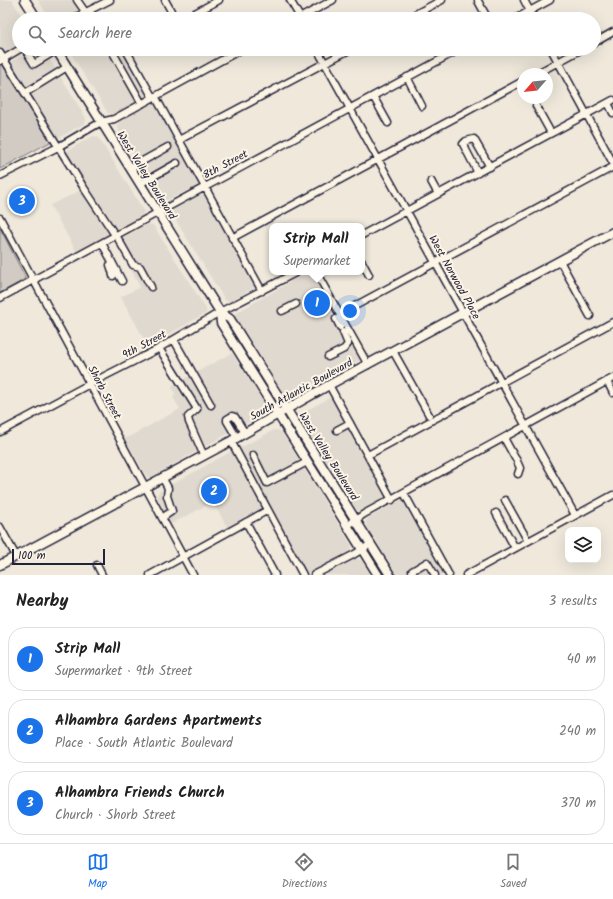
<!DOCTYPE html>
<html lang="en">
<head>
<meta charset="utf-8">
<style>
	body { margin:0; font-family:Kalam,sans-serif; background:#f6f6f6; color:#222 }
	.controls { position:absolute; right:12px; bottom:12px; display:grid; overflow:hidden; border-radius:8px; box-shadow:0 4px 16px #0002 }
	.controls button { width:36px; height:36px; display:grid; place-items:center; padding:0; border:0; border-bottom:1px solid #e0e0e0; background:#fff; color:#222; font:20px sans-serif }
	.compass { position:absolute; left:517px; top:68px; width:36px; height:36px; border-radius:50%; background:#fff; box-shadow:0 4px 16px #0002; rotate:242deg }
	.scale { position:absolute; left:12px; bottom:10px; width:93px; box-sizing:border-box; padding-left:4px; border:2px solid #22223b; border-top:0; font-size:11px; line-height:14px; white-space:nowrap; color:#22223b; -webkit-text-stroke:3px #fcf5e5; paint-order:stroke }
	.you { position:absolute; left:350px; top:311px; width:14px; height:14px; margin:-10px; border:3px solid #fff; border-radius:50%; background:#1a73e8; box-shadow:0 0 0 6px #1a73e833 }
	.badge { display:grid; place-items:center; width:26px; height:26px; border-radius:50%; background:#1a73e8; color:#fff; font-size:13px; font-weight:700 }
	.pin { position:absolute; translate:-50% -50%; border:2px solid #fff; box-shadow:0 1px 4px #0006 }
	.popup { position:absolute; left:269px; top:223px; width:96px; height:52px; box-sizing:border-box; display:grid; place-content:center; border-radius:8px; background:#fff; filter:drop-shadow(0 1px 3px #0005); font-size:13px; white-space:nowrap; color:#767676 }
	.popup b { font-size:15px; color:#222 }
	.popup::after { content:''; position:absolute; left:50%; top:100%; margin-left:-8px; border:8px solid transparent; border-top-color:#fff }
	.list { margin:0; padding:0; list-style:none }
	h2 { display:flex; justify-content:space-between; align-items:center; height:52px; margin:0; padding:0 16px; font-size:17px }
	h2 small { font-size:13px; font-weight:400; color:#767676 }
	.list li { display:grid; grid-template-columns:26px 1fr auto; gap:12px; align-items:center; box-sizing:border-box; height:64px; margin:0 8px 8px; padding:0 8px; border:1px solid #e0e0e0; border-radius:16px }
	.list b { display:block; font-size:15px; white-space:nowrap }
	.list p { margin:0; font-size:13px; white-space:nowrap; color:#767676 }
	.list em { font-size:13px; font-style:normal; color:#767676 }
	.icon { flex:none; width:22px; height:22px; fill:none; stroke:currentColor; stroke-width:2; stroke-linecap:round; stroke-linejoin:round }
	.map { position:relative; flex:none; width:613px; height:575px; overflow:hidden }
	.search { position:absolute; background:#fff; box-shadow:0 4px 16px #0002; left:12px; right:12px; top:12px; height:44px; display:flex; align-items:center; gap:10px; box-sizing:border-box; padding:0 14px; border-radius:22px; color:#767676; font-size:15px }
	.sheet { height:268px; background:#fff }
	nav { display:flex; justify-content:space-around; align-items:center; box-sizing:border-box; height:56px; border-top:1px solid #e0e0e0; background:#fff; font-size:11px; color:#767676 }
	nav a { display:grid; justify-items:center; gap:2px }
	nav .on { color:#1a73e8 }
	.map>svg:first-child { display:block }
	.built { fill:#e0d9cf }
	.green { fill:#d1cbc3; stroke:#7a767f }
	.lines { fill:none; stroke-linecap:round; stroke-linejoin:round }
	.minor-casing { stroke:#22223b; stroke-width:9 }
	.major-casing { stroke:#22223b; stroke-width:11 }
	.minor { stroke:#fcf5e5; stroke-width:6 }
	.major { stroke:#fcf5e5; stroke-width:8 }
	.labels { text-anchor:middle; stroke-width:4; stroke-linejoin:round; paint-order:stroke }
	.street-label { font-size:11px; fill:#22223b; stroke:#fcf5e5 }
</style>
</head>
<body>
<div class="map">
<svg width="613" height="575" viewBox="0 0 613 575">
	<rect width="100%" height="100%" fill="#efe8db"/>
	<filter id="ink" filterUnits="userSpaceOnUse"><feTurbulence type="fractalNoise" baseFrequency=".025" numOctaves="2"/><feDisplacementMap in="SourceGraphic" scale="8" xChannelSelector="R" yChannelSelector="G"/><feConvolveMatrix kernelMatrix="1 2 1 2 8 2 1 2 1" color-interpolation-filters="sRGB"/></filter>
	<g filter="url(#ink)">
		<!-- built -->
		<path class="built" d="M0,0h12l12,19h-5v25l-16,10 -3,-5z
			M38,0h38l6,11 -16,8h-16z
			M34,49h9l43,69 -1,5 -28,16 -49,-76z
			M68,49h40l31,52 -25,13 -6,-1z
			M130,50l25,42 -12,6 -24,-43z
			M156,101l45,83 -34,16 -5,-1 -45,-72 2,-5z
			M93,136l5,1 46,74 -1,4 -28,16 -50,-79z
			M82,190l27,44 -33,17 -26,-46z
			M206,191l51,95 -27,15 -5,-1 -53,-86 1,-5z
			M148,224l5,1 53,84v4l-58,33 -27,-49 19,-10 -24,-46z
			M308,272h3l49,88 -70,36 -6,-2 -49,-78 1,-3z
			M232,353l33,52 1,5 -2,3 -113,64h-4l-22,-38 55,-30 -7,-12 3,-2 -5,-9z
			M333,396l55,100 -27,14 -3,1 -3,-2 -55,-91 2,-5z
			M274,430h4l4,3 70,113 -2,5 -44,24 -68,-126z
			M232,451l31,56 -36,20 -14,-25 -42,22 -13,-25 -1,-4 3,-4z
			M404,498l43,77h-50l-30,-49 -1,-4 1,-3z
			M355,559h3l4,2 9,14h-45z"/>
		<!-- green -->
		<path class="green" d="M4,64l48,77 -52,28v-103z
			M0,228l25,49 -1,3 -24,13z"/>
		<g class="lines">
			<!-- minor casing -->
			<g class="minor-casing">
				<path id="minor" d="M77,0l9,13
					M165,0l6,11
					M290,0l11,19
					M524,0l10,19
					M478,1l10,18
					M90,11l4,8
					M72,19l38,-19
					M184,19l35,-19
					M298,19l35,-19
					M406,19l36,-19
					M515,19l35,-19
					M594,43l19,-11
					M25,49l9,15 23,-14
					M111,49l31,55
					M317,49l258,466
					M551,49l62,114
					M126,50l27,48
					M0,53l84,135 31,47
					M0,61l20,-12
					M536,74l46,-25
					M407,77l15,29
					M25,93l42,-26
					M155,96l107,195
					M373,96l15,27
					M608,103l5,10
					M536,106l15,27
					M179,140l172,-91
					M130,168l38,-21
					M478,173l-14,-27 -1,-2 3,-3 8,-2 16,28
					M0,176l58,-29 43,-25 13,-3 128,-70
					M431,181l7,13
					M140,184l37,-21
					M0,218l193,357
					M116,235l17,30 7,2 11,20
					M362,235l251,-135
					M232,238l291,-157
					M102,243l20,38
					M560,261l30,55
					M362,262l7,13
					M110,265l2,6 1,5
					M316,272l52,93
					M0,298l460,-249
					M282,311l14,-7
					M340,314l273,-147
					M336,319l4,8
					M174,340l37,65
					M159,348l38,61 -9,8 1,5 15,34
					M393,351l36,64
					M328,357l16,-8 4,-5 -5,-12
					M607,381l6,12
					M329,385l63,115
					M337,430l13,-7
					M0,432l95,-51 61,-31 64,-38 77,-40
					M237,438l-10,-17v-2l5,-3 3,1 10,16
					M504,438l11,20
					M231,441l72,134
					M253,455l14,28 40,-21
					M368,455l245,-133
					M516,459l4,9 -2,6
					M404,493l45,82
					M505,500l23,41
					M496,513l19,35
					M162,518l10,-7 -5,-15 1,-8 -6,-11
					M246,522l29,53
					M347,526l17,-12 249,-136
					M0,527l16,29
					M97,565l5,10
					M150,575l118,-65
					M314,575l39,-20 18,-11
					M413,575l-1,-4 15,-9 8,13
					M466,575l147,-80"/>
			</g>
			<!-- major casing -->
			<g class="major-casing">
				<path id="major" d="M25,0l12,19
					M56,49l164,263 10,7 160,256
					M220,312l1,11 157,252
					M0,565l231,-124 98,-56 284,-153"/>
			</g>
			<!-- minor -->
			<use href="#minor" class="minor"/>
			<!-- major -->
			<use href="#major" class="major"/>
		</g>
	</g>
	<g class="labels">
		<!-- street labels -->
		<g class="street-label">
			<text transform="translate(225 164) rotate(-28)" y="4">8th Street</text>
			<text transform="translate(147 175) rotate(58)" y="4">West Valley Boulevard</text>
			<text transform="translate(455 277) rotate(61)" y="4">West Norwood Place</text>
			<text transform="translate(144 344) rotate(-28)" y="4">9th Street</text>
			<text transform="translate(301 389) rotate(-29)" y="4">South Atlantic Boulevard</text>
			<text transform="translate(105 392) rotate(62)" y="4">Shorb Street</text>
			<text transform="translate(329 456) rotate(58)" y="4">West Valley Boulevard</text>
		</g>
	</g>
</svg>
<div class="controls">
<button><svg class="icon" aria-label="layers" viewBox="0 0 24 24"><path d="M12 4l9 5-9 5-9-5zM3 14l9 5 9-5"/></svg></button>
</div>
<svg class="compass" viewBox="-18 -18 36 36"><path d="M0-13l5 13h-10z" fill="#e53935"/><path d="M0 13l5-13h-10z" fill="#767676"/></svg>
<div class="scale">100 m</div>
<div class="you"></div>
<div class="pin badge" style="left:317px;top:303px">1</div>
<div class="popup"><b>Strip Mall</b>Supermarket</div>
<div class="pin badge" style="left:214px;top:491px">2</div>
<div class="pin badge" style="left:22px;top:201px">3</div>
<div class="search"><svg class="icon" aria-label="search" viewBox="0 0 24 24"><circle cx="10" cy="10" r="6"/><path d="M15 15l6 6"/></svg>Search here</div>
</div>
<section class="sheet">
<h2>Nearby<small>3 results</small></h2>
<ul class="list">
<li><span class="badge">1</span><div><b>Strip Mall</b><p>Supermarket · 9th Street</p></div><em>40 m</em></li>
<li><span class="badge">2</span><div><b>Alhambra Gardens Apartments</b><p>Place · South Atlantic Boulevard</p></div><em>240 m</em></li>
<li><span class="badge">3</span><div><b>Alhambra Friends Church</b><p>Church · Shorb Street</p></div><em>370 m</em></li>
</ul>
</section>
<nav>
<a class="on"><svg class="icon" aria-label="map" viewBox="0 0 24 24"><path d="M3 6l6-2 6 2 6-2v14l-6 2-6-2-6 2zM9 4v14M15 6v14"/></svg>Map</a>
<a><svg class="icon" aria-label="directions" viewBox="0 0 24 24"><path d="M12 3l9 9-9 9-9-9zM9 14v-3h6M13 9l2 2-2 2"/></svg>Directions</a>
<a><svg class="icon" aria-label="saved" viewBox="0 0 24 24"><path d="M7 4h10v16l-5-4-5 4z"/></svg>Saved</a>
</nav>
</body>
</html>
